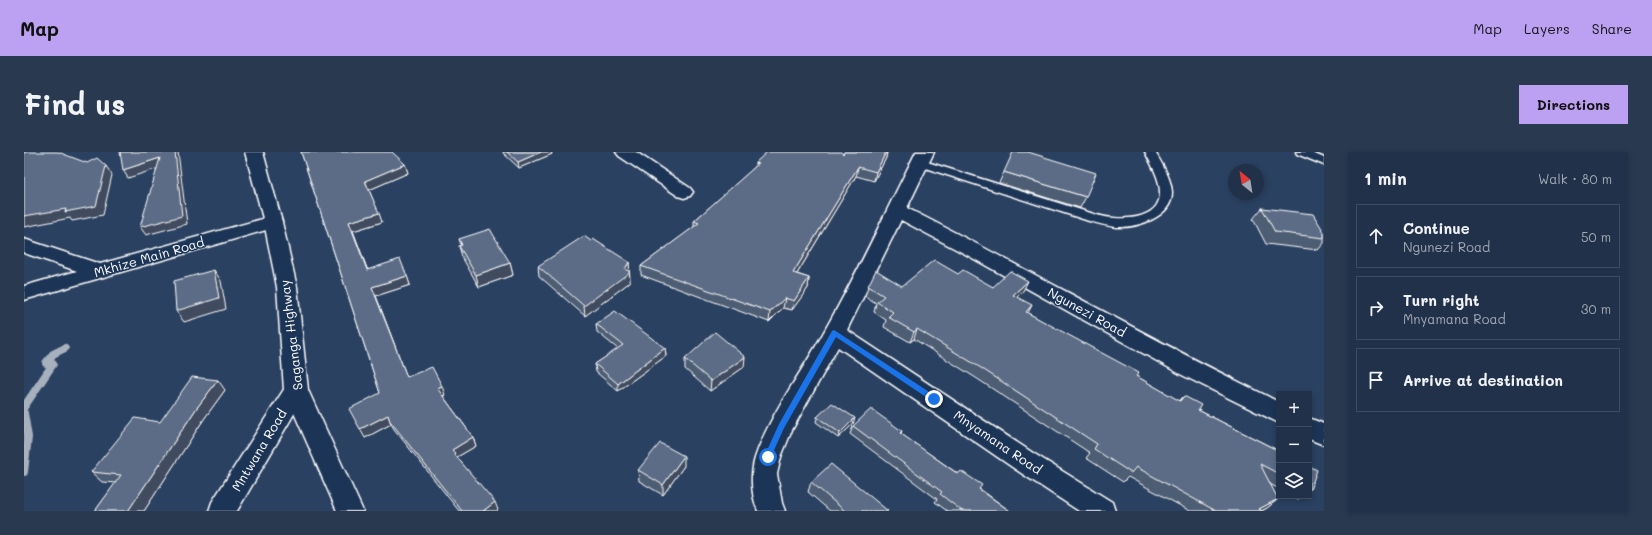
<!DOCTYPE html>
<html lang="en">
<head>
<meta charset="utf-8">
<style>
	body { margin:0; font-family:Mali,sans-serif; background:#283950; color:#f1f3f6 }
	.controls { position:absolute; right:12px; bottom:12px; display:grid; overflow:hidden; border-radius:0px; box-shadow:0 2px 6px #0003 }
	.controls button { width:36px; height:36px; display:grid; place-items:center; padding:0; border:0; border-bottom:1px solid #3d4c61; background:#203149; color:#f1f3f6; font:20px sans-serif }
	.compass { position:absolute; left:1204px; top:12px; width:36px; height:36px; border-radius:50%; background:#203149; box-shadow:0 2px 6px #0003; rotate:330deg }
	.stop { position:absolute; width:12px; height:12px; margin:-9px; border:3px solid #1a73e8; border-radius:50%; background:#fff }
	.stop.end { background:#1a73e8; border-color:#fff; box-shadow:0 1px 4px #0008 }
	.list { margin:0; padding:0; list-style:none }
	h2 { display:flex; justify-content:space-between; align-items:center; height:52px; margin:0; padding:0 16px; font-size:17px }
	h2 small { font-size:13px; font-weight:400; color:#a2a9b4 }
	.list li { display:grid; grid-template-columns:26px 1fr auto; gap:12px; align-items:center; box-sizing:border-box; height:64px; margin:0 8px 8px; padding:0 8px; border:1px solid #3d4c61; border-radius:0px }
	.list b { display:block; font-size:15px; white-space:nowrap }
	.list p { margin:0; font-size:13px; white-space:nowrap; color:#a2a9b4 }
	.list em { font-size:13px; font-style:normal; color:#a2a9b4 }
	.icon { flex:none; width:22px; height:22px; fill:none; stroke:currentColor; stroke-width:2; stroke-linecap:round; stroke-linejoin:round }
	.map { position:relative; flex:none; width:1300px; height:359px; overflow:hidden; border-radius:0px }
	header { display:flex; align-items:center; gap:24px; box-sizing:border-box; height:56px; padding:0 20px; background:#bca0f2; color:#111 }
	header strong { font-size:19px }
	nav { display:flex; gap:22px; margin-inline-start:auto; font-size:14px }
	.intro { display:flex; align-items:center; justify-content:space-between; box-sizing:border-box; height:96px; padding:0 24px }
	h1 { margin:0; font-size:28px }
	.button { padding:10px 18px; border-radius:0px; background:#bca0f2; color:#111; font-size:14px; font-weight:700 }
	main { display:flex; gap:24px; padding:0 24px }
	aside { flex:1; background:#203149; border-radius:0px; box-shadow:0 2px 6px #0003 }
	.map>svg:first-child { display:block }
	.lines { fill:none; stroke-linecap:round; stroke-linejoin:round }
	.stream { stroke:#a7b1be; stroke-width:8 }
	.lane-casing { stroke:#fff; stroke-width:3 }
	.street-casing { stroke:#fff; stroke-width:3 }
	.secondary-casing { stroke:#fff; stroke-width:3 }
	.lane { fill:#1d3557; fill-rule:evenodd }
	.street { fill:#1d3557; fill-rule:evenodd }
	.secondary { fill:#1d3557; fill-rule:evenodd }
	.wall { fill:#4e5d73; stroke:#fff }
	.shaded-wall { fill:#404c5e; stroke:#fff }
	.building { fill:#5b6c86; stroke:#fff }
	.route { fill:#1a73e8 }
	.labels { text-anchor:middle; stroke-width:3; stroke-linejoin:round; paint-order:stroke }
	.street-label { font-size:13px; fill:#fff; stroke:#1d3557 }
</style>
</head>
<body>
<header>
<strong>Map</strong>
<nav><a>Map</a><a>Layers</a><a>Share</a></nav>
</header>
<div class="intro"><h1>Find us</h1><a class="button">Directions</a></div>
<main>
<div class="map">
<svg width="1300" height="359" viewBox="0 0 1300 359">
	<rect width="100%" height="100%" fill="#2a4161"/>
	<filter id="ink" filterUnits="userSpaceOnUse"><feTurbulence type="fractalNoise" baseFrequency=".025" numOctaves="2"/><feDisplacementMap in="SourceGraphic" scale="8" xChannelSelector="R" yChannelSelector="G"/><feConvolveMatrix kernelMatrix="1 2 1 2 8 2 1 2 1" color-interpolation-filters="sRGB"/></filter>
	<g filter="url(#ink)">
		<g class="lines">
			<!-- stream -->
			<path class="stream" d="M0,255l29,-43 -7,-1 7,-9 12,-6
				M0,261l4,24 -4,35"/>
			<!-- lane casing -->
			<g class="lane-casing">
				<path id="lane" d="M1121,0h10c7,12 16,26 17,40 1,26 -36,36 -56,35 -9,-1 -19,-4 -27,-6l-173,-56 -2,-2 2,-2h8l173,54c20,6 64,7 63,-23 0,-14 -9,-28 -15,-40z
					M1272,0h14l14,6v7l-27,-11z"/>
			</g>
			<!-- street casing -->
			<g class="street-casing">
				<path id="street" d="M592,0h20l54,36 3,4 -3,4 -6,2 -6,-2 -59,-40z
					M892,0h18l-27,56c125,63 246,133 372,194v21l-97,-48 -215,-120 -66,-35 -54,110 186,123 79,49 3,9h-36l-64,-42 -177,-122 -46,83 -11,27 -4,17 5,29 3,8h-27c-7,-16 -8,-37 -3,-53 15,-45 48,-87 70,-128 33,-58 61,-119 91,-178z
					M249,64l7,2 2,4 -2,4 -256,74v-14l53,-15 -53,-18v-14l76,25z
					M272,229l8,2 4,7 -71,121h-28l3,-9 76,-119z
					M1285,266l15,6v21l-15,-6z"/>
			</g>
			<!-- secondary casing -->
			<g class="secondary-casing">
				<path id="secondary" d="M221,0h18l19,70 15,65 11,103 55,121h-26l-53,-121 -7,-103 -13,-65z"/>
			</g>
			<!-- lane -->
			<use href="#lane" class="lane"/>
			<!-- street -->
			<use href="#street" class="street"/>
			<!-- secondary -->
			<use href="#secondary" class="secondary"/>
		</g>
		<!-- wall -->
		<path class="wall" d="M277,0l104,12 3,9 -39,17 13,32 -29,9 14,38 40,7 3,9 -34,11 31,81 38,18 -2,1 30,41 3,9 -19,11 41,53 -1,1h-38l-65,-82 -3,-5 -26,14 15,-45z
			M479,0h48l1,2 -33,14 -16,-15z
			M820,0h43l-1,6 -12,23 -18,-5 -59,98 12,4 -1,10 -16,22 -9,-2 -14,14 -128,-47v-9l53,-39v-6l61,-54v-4l88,-9z
			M980,20l82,25 -6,11 -81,-25z
			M1238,56l62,24v11l-6,7 -52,-6 -13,-25z
			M435,87l51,24 3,12 -34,12 -17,-30 -3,-11 2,-1z
			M605,110l1,20 -45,34 -46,-40 -1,-10z
			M934,122l35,13 30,4 -6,6 11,16 151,88 5,-5 14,14 81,41v38l-9,-5 8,15 -11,9 -5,3h-72l-62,-34 -5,5 -37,-24 4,-5 -114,-75 -62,-39 -4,3 -26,-15 2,-7 -12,-8 2,-9 -11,-7 3,-10h34z
			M572,172l69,24 1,8 -48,35 -22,-19 -1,-8 23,-15 -21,-17z
			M661,207l59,8 -34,24 -25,-22z
			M201,238l-21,29 -60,92h-49l21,-28 -14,-1 -11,-10 69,-50z
			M793,265l36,7 -15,14 -22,-16z
			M829,274l49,5 -1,3 79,55 30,22h-63l-12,-9 2,-3 -87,-65z
			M660,314l-21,29 -24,-14 -1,-11z
			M787,330l77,29h-58l-22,-19z
			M1269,344h9l-4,3z"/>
		<!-- shaded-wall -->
		<path class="shaded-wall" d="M151,0h3l9,72 -41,11 -6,-8z
			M517,0h10l1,2 -33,14 -1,-6z
			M862,0h1l-1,6 -12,23 2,-9z
			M136,6l5,8 -37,12 -5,-8z
			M381,12l3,9 -39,17 -4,-9z
			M82,14l6,9 -9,40 -31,6 -2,-3 -46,9v-11z
			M834,15l-2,9 -64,106 1,-9z
			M355,61l3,9 -29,9 18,48 -4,-9 -18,-48z
			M605,110l1,20 -45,34 -1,-10 41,-37z
			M486,111l3,12 -34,12 -3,-12z
			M190,118l7,11 5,28 -42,13 -8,-11z
			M383,124l3,9 -34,11 34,90 -38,-99z
			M785,126l-1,10 -16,22 2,-9z
			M1004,129l-5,10 -15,14 5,-10z
			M761,146l-2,10 -14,14 1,-10z
			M1008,153l-5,10 -1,-3z
			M893,177l-3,10 -4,3 4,-10z
			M641,196l1,8 -48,35v-7z
			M721,205l-1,10 -34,24 1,-10z
			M194,228l7,10 -21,29 -60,92h-16l68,-102z
			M418,234l3,9 -5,2 -3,-9z
			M364,263l3,9 -26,14 -5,-9z
			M831,266l-2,6 -15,14 2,-5z
			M449,285l3,9 -19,11v5l-5,-12z
			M660,304v10l-21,29v-10z
			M1254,347l-11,9 -6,3 -2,-2z
			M471,350l3,8 -1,1h-14z"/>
		<!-- building -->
		<path class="building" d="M0,0h34l29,11 10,-5 9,8 -10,40 -31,6 1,-3 -42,7z
			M96,0h55l7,64 -42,11 20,-69 -37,12z
			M277,0h91l13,12 -40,17 14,32 -30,9 18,48 33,-11 7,17 -35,11 35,90 25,-10 10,19 -5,2 36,49 -21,13 3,3 -1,1 41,48 -12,9h-21l-72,-90 -2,-6 -28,14 -11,-20 31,-16z
			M483,0h34l-23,10z
			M743,0h74l2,2 1,-2h42l-10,20 -18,-5 -65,106 16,5 -15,23 -9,-3 -15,14 -129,-46 58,-43 -5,-2 64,-57 -3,-1z
			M989,0h15l68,21 -10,24 -82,-25z
			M1238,56l51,6 11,18v6l-49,-6z
			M466,77l20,34 -34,12 -17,-29 3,-1 -3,-6z
			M560,84l7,5 2,-2 36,23 -4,7 5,3 -46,34 -46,-40z
			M910,108l24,14 5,-4 30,17 17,-16 18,10 -15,14 19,10 -6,7 113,61 -3,3 44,25 4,-5 17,9 -3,5 81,41v23l-19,-10 18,35 -19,10 3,2h-46l-80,-44 -5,6 -37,-24 3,-5 -116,-76 -64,-39 -3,3 -26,-15 5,-5 -16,-10 7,-6 -16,-10 8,-16 26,16z
			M190,118l5,28 -43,13 -2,-30z
			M591,159l50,37 -47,36 -23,-20 28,-19 -27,-21z
			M691,180l30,25 -34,24 -26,-22z
			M168,225l26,3 -22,29 -68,102h-33l26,-36 -30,-3 44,-54 25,4z
			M808,251l23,15 -15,15 -23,-16z
			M847,257l31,22 -2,2 58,41 3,-3 21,14 -3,4 31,22h-48l-22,-17 2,-2 -89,-66z
			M636,291l24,13 -21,29 -25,-15z
			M807,312l57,47h-43l-34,-29z
			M1285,314l8,4 -7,20 -1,-1z"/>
	</g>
	<!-- route -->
	<path class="route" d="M810,178l103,67v4h-5l-96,-64 -52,91 -14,31h-5l-1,-2 15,-33 53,-93z"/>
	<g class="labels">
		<!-- street labels -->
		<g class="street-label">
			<text transform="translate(125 105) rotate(-16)" y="5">Mkhize Main Road</text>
			<text transform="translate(1063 160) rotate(29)" y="5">Ngunezi Road</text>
			<text transform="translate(267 183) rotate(-97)" y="5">Saganga Highway</text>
			<text transform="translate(974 290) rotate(34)" y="5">Mnyamana Road</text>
			<text transform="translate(235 298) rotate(-59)" y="5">Mntwana Road</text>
		</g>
	</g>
</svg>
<div class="controls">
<button>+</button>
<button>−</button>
<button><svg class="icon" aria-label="layers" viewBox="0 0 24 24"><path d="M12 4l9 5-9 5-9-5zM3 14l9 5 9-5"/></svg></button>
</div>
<svg class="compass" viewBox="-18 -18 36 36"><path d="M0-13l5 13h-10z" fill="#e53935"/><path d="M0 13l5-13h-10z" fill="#a2a9b4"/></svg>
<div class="stop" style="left:744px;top:305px"></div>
<div class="stop end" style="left:910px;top:247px"></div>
</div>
<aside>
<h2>1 min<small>Walk · 80 m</small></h2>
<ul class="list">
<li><svg class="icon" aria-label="ahead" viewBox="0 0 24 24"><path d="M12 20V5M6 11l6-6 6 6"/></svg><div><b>Continue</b><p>Ngunezi Road</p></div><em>50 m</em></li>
<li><svg class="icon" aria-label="right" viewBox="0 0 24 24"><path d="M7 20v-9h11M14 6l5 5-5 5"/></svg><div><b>Turn right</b><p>Mnyamana Road</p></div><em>30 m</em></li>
<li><svg class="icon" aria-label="arrive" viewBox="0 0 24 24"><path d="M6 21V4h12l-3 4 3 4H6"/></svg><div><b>Arrive at destination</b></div></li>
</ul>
</aside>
</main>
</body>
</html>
